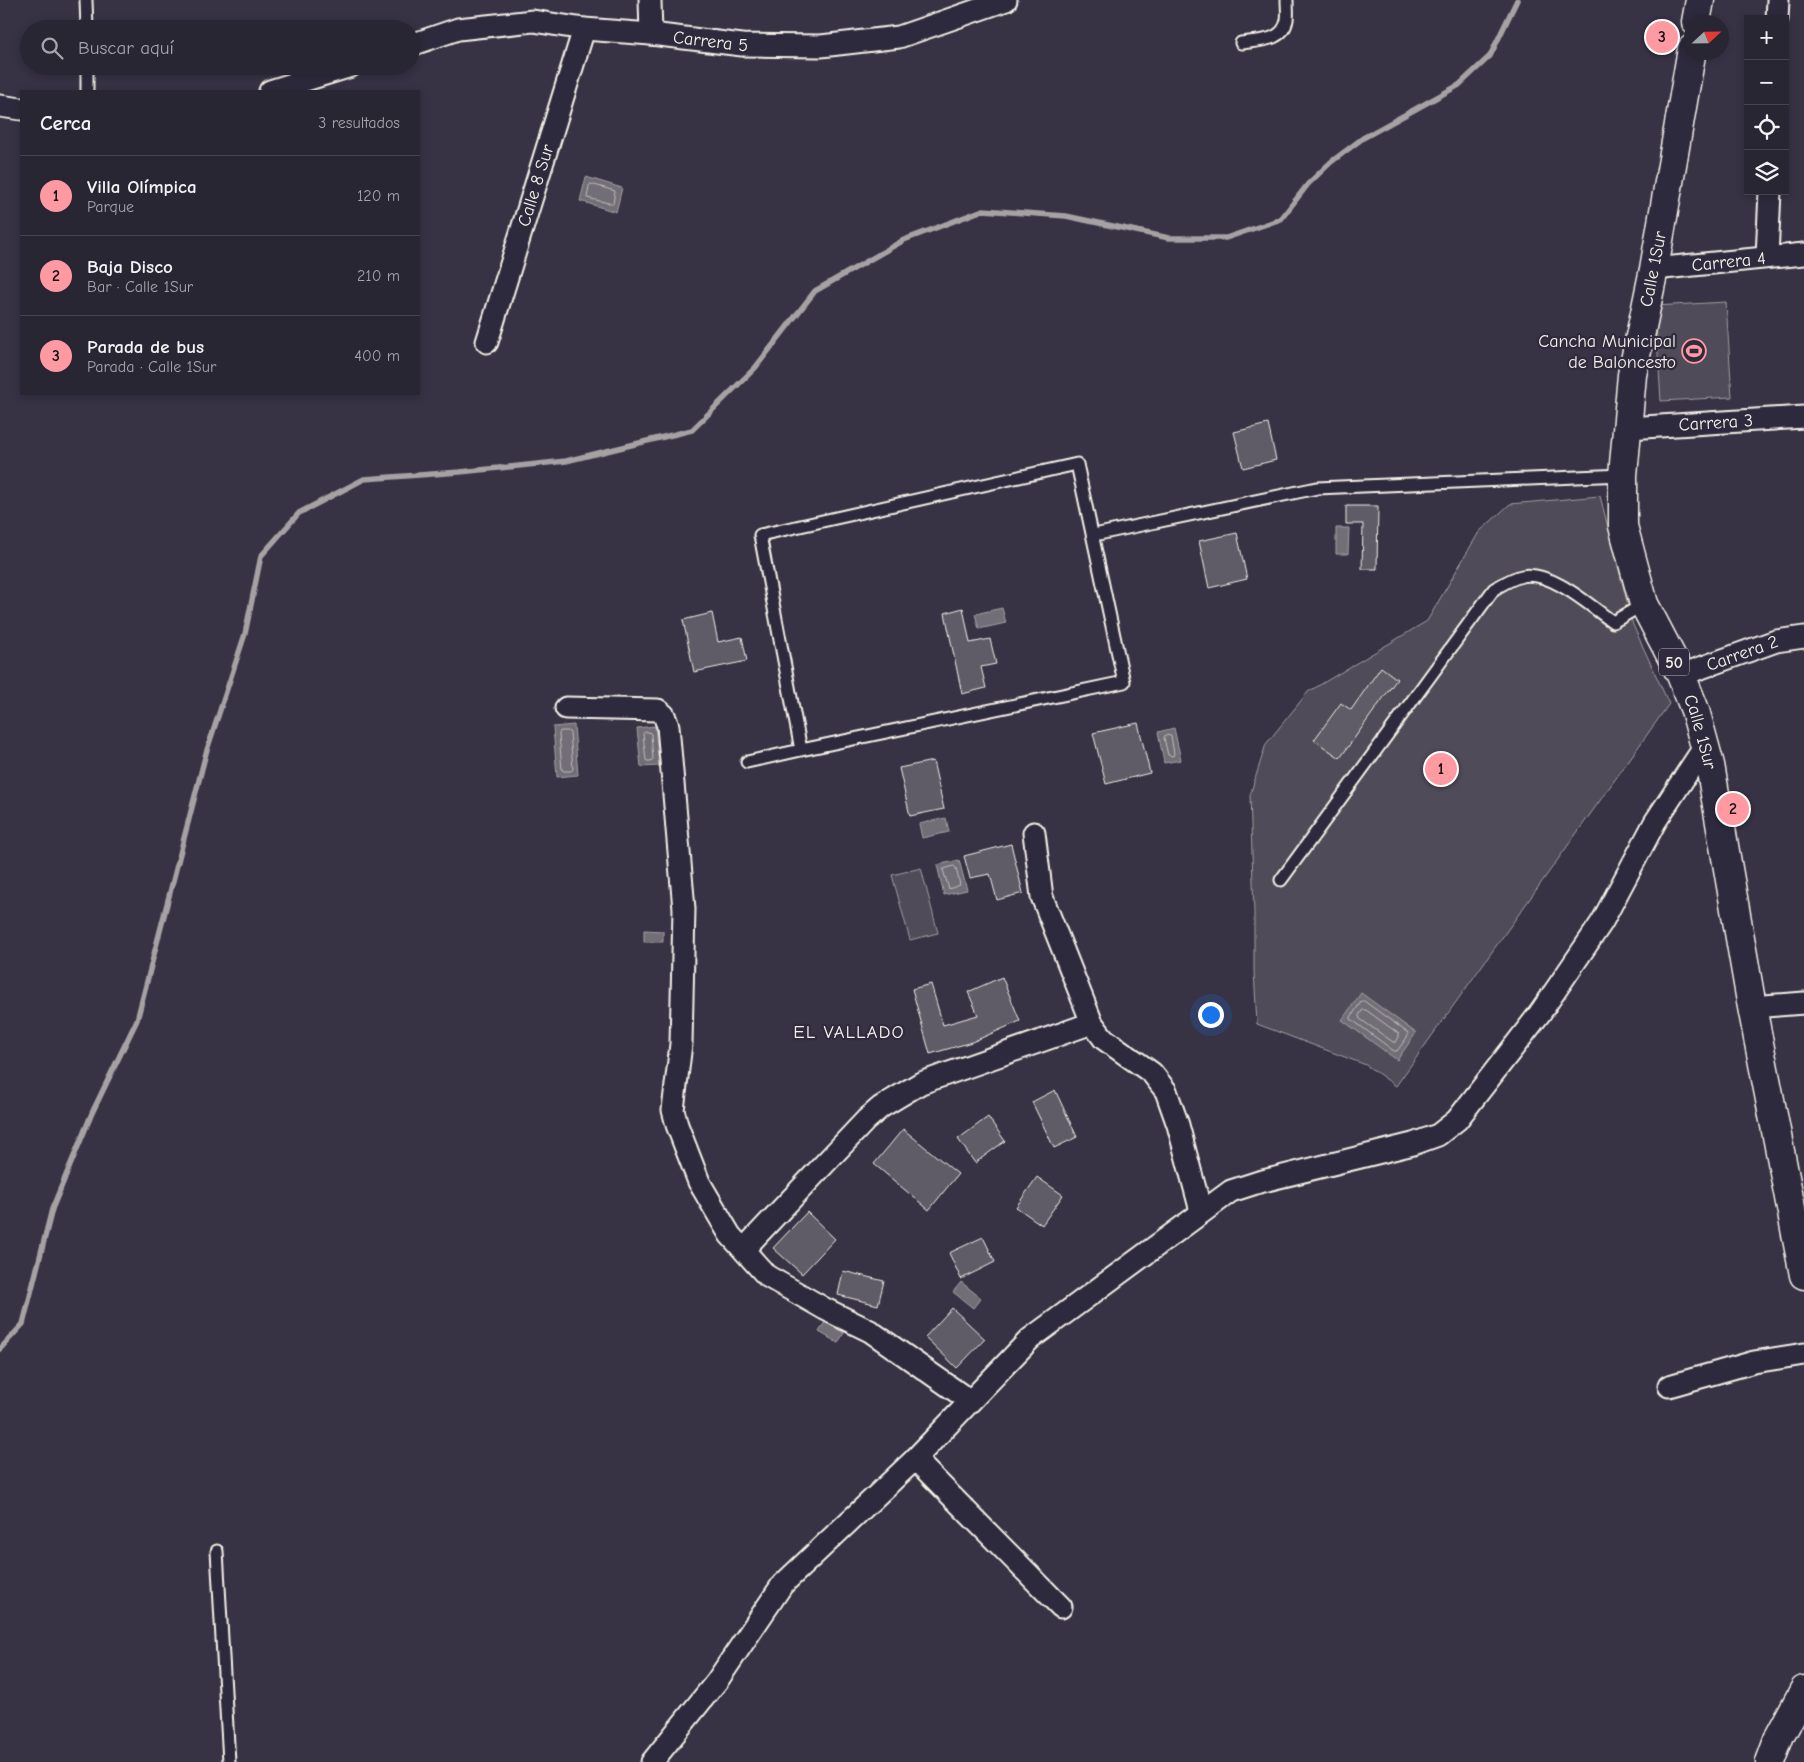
<!DOCTYPE html>
<html lang="es">
<head>
<meta charset="utf-8">
<style>
	body { margin:0; font-family:"Comic Neue",sans-serif; background:#312e3b; color:#f1f3f6 }
	.controls { position:absolute; right:15px; top:15px; display:grid; overflow:hidden; border-radius:0px; box-shadow:0 2px 8px #0003 }
	.controls button { width:45px; height:45px; display:grid; place-items:center; padding:0; border:0; border-bottom:1px solid #45434e; background:#292633; color:#f1f3f6; font:25px sans-serif }
	.compass { position:absolute; left:1684px; top:15px; width:45px; height:45px; border-radius:50%; background:#292633; box-shadow:0 2px 8px #0003; rotate:68deg }
	.you { position:absolute; left:1210px; top:1014px; width:18px; height:18px; margin:-12px; border:4px solid #fff; border-radius:50%; background:#1a73e8; box-shadow:0 0 0 8px #1a73e833 }
	.badge { display:grid; place-items:center; width:32px; height:32px; border-radius:50%; background:#ff9aa2; color:#111; font-size:16px; font-weight:700 }
	.pin { position:absolute; translate:-50% -50%; border:2px solid #fff; box-shadow:0 1px 5px #0006 }
	.list { margin:0; padding:0; list-style:none }
	h2 { display:flex; justify-content:space-between; align-items:center; height:65px; margin:0; padding:0 20px; font-size:21px }
	h2 small { font-size:16px; font-weight:400; color:#a5a5ac }
	.list li { display:grid; grid-template-columns:32px 1fr auto; gap:15px; align-items:center; box-sizing:border-box; height:80px; padding:0 20px; border-top:1px solid #45434e }
	.list b { display:block; font-size:19px; white-space:nowrap }
	.list p { margin:0; font-size:16px; white-space:nowrap; color:#a5a5ac }
	.list em { font-size:16px; font-style:normal; color:#a5a5ac }
	.icon { flex:none; width:28px; height:28px; fill:none; stroke:currentColor; stroke-width:2; stroke-linecap:round; stroke-linejoin:round }
	.map { position:relative; flex:none; width:1804px; height:1762px; overflow:hidden }
	.search { position:absolute; background:#292633; box-shadow:0 2px 8px #0003; left:20px; top:20px; width:400px; height:55px; display:flex; align-items:center; gap:12px; box-sizing:border-box; padding:0 18px; border-radius:28px; color:#a5a5ac; font-size:19px }
	.panel { position:absolute; background:#292633; box-shadow:0 2px 8px #0003; left:20px; top:90px; width:400px; height:305px; border-radius:0px }
	.map>svg:first-child { display:block }
	.green { fill:#504b59; stroke:#a29ea0 }
	.water { fill:#726e77; stroke:#a6a2a4 }
	.lines { fill:none; stroke-linecap:round; stroke-linejoin:round }
	.shore { stroke:#c0bdbb; stroke-width:1 }
	.stream { stroke:#a6a2a4; stroke-width:5.5 }
	.building { fill:#5f5c67; stroke:#f4f1e8 }
	.service-casing { stroke:#f4f1e8; stroke-width:15 }
	.minor-casing { stroke:#f4f1e8; stroke-width:25 }
	.trunk-casing { stroke:#f4f1e8; stroke-width:31 }
	.service { stroke:#2f2a3d; stroke-width:11 }
	.minor { stroke:#2f2a3d; stroke-width:21 }
	.trunk { stroke:#2f2a3d; stroke-width:28 }
	.labels { text-anchor:middle; stroke-width:4.5; stroke-linejoin:round; paint-order:stroke }
	.shield { fill:#2f2a3d; stroke:#b9b5b5; stroke-width:1 }
	.shield-label { font-size:16px; font-weight:bold; fill:#f4f1e8 }
	.street-label { font-size:18px; fill:#f4f1e8; stroke:#2f2a3d }
	.poi-label { font-size:18px; fill:#f4f1e8; stroke:#2f2a3d; text-anchor:end }
	.neighbourhood-label { font-size:19px; letter-spacing:1px; fill:#f4f1e8; stroke:#2f2a3d }
</style>
</head>
<body>
<div class="map">
<svg width="1804" height="1762" viewBox="0 0 1804 1762">
	<rect width="100%" height="100%" fill="#373244"/>
	<filter id="ink" filterUnits="userSpaceOnUse"><feTurbulence type="fractalNoise" baseFrequency=".02" numOctaves="2"/><feDisplacementMap in="SourceGraphic" scale="10" xChannelSelector="R" yChannelSelector="G"/><feConvolveMatrix kernelMatrix="1 2 1 2 8 2 1 2 1" color-interpolation-filters="sRGB"/></filter>
	<g filter="url(#ink)">
		<!-- green -->
		<path class="green" d="M1726,302l6,95 -71,4 -6,-95z
			M1600,496l33,129 36,79 -273,382 -30,-21 -109,-41 -3,-53v-59l-4,-117 16,-51 42,-52 119,-71 52,-89 31,-28z
			M921,868l17,65 -28,7 -18,-65z"/>
		<!-- water -->
		<path class="water" d="M586,177l36,11 -6,24 -36,-11z
			M1336,528h13l-1,26h-12z
			M1002,608l4,15 -27,6 -4,-15z
			M574,725l4,50 -21,2 -4,-50z
			M655,726l4,40 -18,1 -4,-39z
			M1174,728l7,32 -17,3 -6,-31z
			M946,818l3,14 -27,6 -3,-14z
			M959,860l8,30 -23,5 -7,-30z
			M644,930l19,1v11h-19z
			M1361,993l55,40 -19,27 -55,-40z
			M961,1282l20,16 -8,10 -20,-16z
			M825,1322l19,11 -6,10 -19,-11z"/>
		<g class="lines">
			<!-- shore -->
			<path class="shore" d="M591,184l24,7 -2,13 -26,-6 2,-12z
				M561,731h7l2,2 3,36 -2,2h-7l-2,-1 -3,-36z
				M645,732h4l2,2 2,25 -2,2h-4l-1,-1 -3,-26z
				M1166,735l5,1 3,18 -1,2 -5,-1 -4,-17z
				M954,866l2,2 4,17 -11,4 -6,-19z
				M1364,1001l44,32v3l-11,15h-3l-43,-32v-2l10,-15z
				M1363,1010h3l33,24v3l-3,5h-3l-33,-23 -1,-3z"/>
			<!-- stream -->
			<path class="stream" d="M0,1349l23,-25 29,-115 40,-96 45,-93 69,-267 39,-119 16,-78 38,-43 65,-34 96,-7 106,-11 126,-31 63,-62 60,-77 89,-51 79,-30 83,6 103,22h57l55,-19 27,-35 23,-22 32,-24 96,-53 31,-29 27,-56"/>
		</g>
		<!-- building -->
		<path class="building" d="M1268,424l8,36 -33,8 -9,-36z
			M1346,506h32l-1,63h-15l1,-45h-17z
			M1237,533l10,46 -38,9 -10,-47z
			M963,608l7,35 20,-4 6,25 -15,3 5,21 -24,6 -17,-81z
			M712,613l6,29 24,-5 5,24 -53,11 -11,-52z
			M1381,667l16,12 -57,79 -26,-18 27,-37 10,7z
			M1138,723l12,50 -44,11 -13,-51z
			M933,761l11,48 -34,7 -11,-48z
			M1011,844l12,49 -26,7 -7,-26 -20,4 -6,-22z
			M1002,977l18,44 -48,21 -42,12 -18,-65 19,-5 12,41 35,-10 -10,-23z
			M1055,1090l22,47 -23,11 -22,-46z
			M988,1117l17,24 -30,22 -17,-24z
			M903,1129l55,45 -29,36 -55,-46z
			M1037,1177l26,18 -21,30 -26,-18z
			M807,1212l28,27 -33,35 -29,-26z
			M983,1237l12,25 -34,17 -12,-26z
			M843,1271l41,10 -6,24 -40,-10z
			M952,1308l33,31 -28,29 -32,-31z"/>
		<g class="lines">
			<!-- service casing -->
			<g class="service-casing">
				<path id="service" d="M86,0l1,29
					M1241,43c18,-3 42,-1 46,-23 1,-6 0,-14 0,-20
					M87,66v25
					M1094,535l223,-47 306,-13
					M747,762l54,-12 323,-68 -47,-218 -317,71 41,215
					M1281,880l213,-291c9,-5 18,-11 28,-13 29,-6 68,30 91,46l31,-18
					M217,1551l12,211"/>
			</g>
			<!-- minor casing -->
			<g class="minor-casing">
				<g id="minor">
					<path d="M650,0l1,34"/>
					<path d="M1777,19l1,-19"/>
					<path id="s1" d="M411,45l47,-16 75,-8 51,8 67,5 91,11 79,1 78,-9 107,-37"/>
					<path d="M270,91l81,-25"/>
					<path d="M0,106l21,3"/>
					<path d="M1767,257l3,-66"/>
					<path id="s2" d="M1654,269l150,-15"/>
					<path id="s3" d="M487,342l97,-313"/>
					<path id="s4" d="M1628,428l176,-11"/>
					<path id="s5" d="M1681,675l95,-34 28,-4"/>
					<path d="M566,708l92,2 6,5 4,11 16,183 -3,135 -8,66 4,15 22,57 31,53 37,41 58,33 45,22 100,70"/>
					<path d="M1034,833l8,64 50,126 12,16 48,34 14,18 12,34 23,86"/>
					<path d="M1752,1007l52,-4"/>
					<path d="M744,1249l122,-129 15,-13 40,-24 171,-60"/>
					<path d="M1669,1386l85,-24 50,-8"/>
					<path d="M915,1459l146,148"/>
					<path d="M652,1762l65,-81 65,-96 133,-126 115,-120 201,-148 28,-9 154,-38 25,-9 19,-15 83,-107 62,-91 53,-100 50,-76"/>
				</g>
			</g>
			<!-- trunk casing -->
			<g class="trunk-casing">
				<g id="trunk">
					<path d="M1696,22l4,-22"/>
					<path id="s6" d="M1692,49l-38,220 -22,106 -9,100v51l21,78 37,71 14,35 15,55 42,242 52,268"/>
					<path d="M1770,1762l10,-27 24,-45"/>
				</g>
			</g>
			<!-- service -->
			<use href="#service" class="service"/>
			<!-- minor -->
			<use href="#minor" class="minor"/>
			<!-- trunk -->
			<use href="#trunk" class="trunk"/>
		</g>
	</g>
	<!-- icons -->
	<defs>
		<g id="stadium-ring" transform="scale(1.25)"><circle r="9.5" fill="#2f2a3d" stroke="#ff9aa2" stroke-width="1.5"/><path d="M0-5a6.5 5 0 1 0 0 10a6.5 5 0 1 0 0-10ZM-3.5-1.8h7v3.6h-7Z" fill="#ff9aa2"/></g>
	</defs>
	<g fill-rule="evenodd">
		<use href="#stadium-ring" x="1694" y="351"/>
	</g>
	<g class="labels">
		<!-- shield labels -->
		<rect class="shield" x="1659" y="648.5" width="30" height="27" rx="4"/>
		<g class="shield-label">
			<text x="1674" y="668">50</text>
		</g>
		<!-- street labels -->
		<g class="street-label">
			<text dy="6" stroke="none"><textPath href="#s1" startOffset="304">Carrera 5</textPath></text>
			<text dy="6" stroke="none"><textPath href="#s3" startOffset="164">Calle 8 Sur</textPath></text>
			<text dy="6" stroke="none"><textPath href="#s2" startOffset="75">Carrera 4</textPath></text>
			<text transform="translate(1653 269) rotate(-79)" y="6">Calle 1Sur</text>
			<text dy="6" stroke="none"><textPath href="#s4" startOffset="88">Carrera 3</textPath></text>
			<text dy="6" stroke="none"><textPath href="#s5" startOffset="65">Carrera 2</textPath></text>
			<text dy="6" stroke="none"><textPath href="#s6" startOffset="704">Calle 1Sur</textPath></text>
		</g>
		<!-- poi labels -->
		<g class="poi-label">
			<text x="1676" y="347">Cancha Municipal<tspan x="1676" dy="21">de Baloncesto</tspan></text>
		</g>
		<!-- neighbourhood labels -->
		<g class="neighbourhood-label">
			<text x="849" y="1038">EL VALLADO</text>
		</g>
	</g>
</svg>
<div class="controls">
<button>+</button>
<button>−</button>
<button><svg class="icon" aria-label="locate" viewBox="0 0 24 24"><circle cx="12" cy="12" r="6"/><path d="M12 2v4M12 18v4M2 12h4M18 12h4"/></svg></button>
<button><svg class="icon" aria-label="layers" viewBox="0 0 24 24"><path d="M12 4l9 5-9 5-9-5zM3 14l9 5 9-5"/></svg></button>
</div>
<svg class="compass" viewBox="-18 -18 36 36"><path d="M0-13l5 13h-10z" fill="#e53935"/><path d="M0 13l5-13h-10z" fill="#a5a5ac"/></svg>
<div class="you"></div>
<div class="pin badge" style="left:1441px;top:769px">1</div>
<div class="pin badge" style="left:1733px;top:809px">2</div>
<div class="pin badge" style="left:1662px;top:37px">3</div>
<div class="search"><svg class="icon" aria-label="search" viewBox="0 0 24 24"><circle cx="10" cy="10" r="6"/><path d="M15 15l6 6"/></svg>Buscar aquí</div>
<section class="panel">
<h2>Cerca<small>3 resultados</small></h2>
<ul class="list">
<li><span class="badge">1</span><div><b>Villa Olímpica</b><p>Parque</p></div><em>120 m</em></li>
<li><span class="badge">2</span><div><b>Baja Disco</b><p>Bar · Calle 1Sur</p></div><em>210 m</em></li>
<li><span class="badge">3</span><div><b>Parada de bus</b><p>Parada · Calle 1Sur</p></div><em>400 m</em></li>
</ul>
</section>
</div>
</body>
</html>
